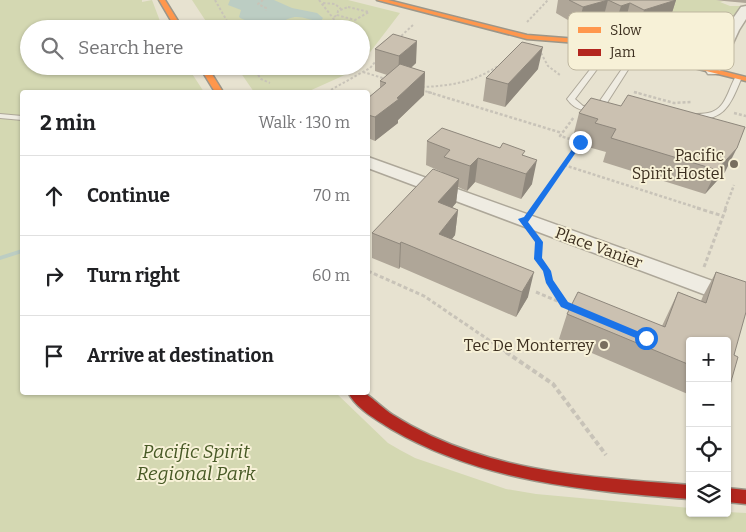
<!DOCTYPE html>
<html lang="en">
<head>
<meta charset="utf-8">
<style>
	body { margin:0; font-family:Bitter,serif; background:#f6f6f6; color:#202124 }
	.controls { position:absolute; right:15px; bottom:15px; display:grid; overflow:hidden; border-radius:5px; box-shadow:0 1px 4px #0004 }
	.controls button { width:45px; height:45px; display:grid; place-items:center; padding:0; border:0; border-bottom:1px solid #e0e0e0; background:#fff; color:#202124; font:25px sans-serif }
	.stop { position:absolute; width:15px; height:15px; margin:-11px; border:4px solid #1a73e8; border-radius:50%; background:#fff }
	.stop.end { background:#1a73e8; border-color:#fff; box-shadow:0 1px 5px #0008 }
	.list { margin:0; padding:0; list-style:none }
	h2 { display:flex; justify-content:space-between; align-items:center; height:65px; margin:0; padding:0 20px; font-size:21px }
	h2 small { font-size:16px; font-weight:400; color:#757577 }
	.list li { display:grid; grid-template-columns:32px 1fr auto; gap:15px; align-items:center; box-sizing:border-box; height:80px; padding:0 20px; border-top:1px solid #e0e0e0 }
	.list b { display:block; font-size:19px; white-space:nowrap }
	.list em { font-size:16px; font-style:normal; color:#757577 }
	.icon { flex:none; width:28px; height:28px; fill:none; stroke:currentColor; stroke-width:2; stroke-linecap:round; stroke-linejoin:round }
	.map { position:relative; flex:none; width:746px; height:532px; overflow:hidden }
	.search { position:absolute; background:#fff; box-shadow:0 1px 4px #0004; left:20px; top:20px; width:350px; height:55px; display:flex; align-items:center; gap:12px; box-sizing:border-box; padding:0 18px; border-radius:28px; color:#757577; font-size:19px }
	.panel { position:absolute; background:#fff; box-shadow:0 1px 4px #0004; left:20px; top:90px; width:350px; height:305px; border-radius:5px }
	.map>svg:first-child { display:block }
	.green { fill:#d4d8b2 }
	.water { fill:#bccdc3 }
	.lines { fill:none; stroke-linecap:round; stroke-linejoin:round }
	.stream { fill:#bccdc3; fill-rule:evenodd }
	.lane-casing { stroke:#ada799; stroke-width:2 }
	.street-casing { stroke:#ada799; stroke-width:3 }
	.slow-casing { stroke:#9c9689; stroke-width:3 }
	.jam-casing { stroke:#9c9689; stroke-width:3 }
	.path-far3 { stroke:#c8c3b8; stroke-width:2; stroke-dasharray:2.5 2; stroke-linecap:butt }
	.path-far2 { stroke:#c8c3b8; stroke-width:2.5; stroke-dasharray:3 2; stroke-linecap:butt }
	.path-far1 { stroke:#c8c3b8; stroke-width:3; stroke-dasharray:4 2.5; stroke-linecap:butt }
	.path { stroke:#c8c3b8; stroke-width:4; stroke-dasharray:5 3; stroke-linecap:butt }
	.lane { fill:#efece2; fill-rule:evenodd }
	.street { fill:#efece2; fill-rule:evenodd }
	.slow { fill:#ff974d; fill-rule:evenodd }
	.jam { fill:#b3261e; fill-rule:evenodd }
	.wall { fill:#afa698 }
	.shaded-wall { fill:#8e877c }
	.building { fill:#cbc1b1; stroke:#8e877c }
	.route { fill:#1a73e8 }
	.poi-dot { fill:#786e5e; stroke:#f7f1d7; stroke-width:2 }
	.labels { text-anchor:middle; stroke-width:4; stroke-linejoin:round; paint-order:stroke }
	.poi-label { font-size:16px; fill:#3d3020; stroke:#f7f1d7; text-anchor:end }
	.street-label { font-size:16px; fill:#3d3020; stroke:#f7f1d7 }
	.near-park-label { font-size:19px; font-style:italic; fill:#485a26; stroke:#f7f1d7 }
	.key { fill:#f7f1d7; stroke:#bfb7a0; stroke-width:1 }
	.key-label { font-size:14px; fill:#3d3020 }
</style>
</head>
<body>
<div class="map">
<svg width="746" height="532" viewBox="0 0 746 532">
	<rect width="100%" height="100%" fill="#e7e2d0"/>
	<!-- green -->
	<path class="green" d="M0,0h142v2l10,-2 11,29h-134v37h158l17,26h-182v300l314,1 52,50 12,7 15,8 91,31 30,5 154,14v5h37v-1l19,1v19h-746z
		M192,0h156l52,13 -39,51v-35h-150z
		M666,0h50l8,1 -4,1 10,4h16c-5,7 -11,17 -18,21 -11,8 -45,-7 -57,-12z
		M236,66h124l-2,3 -51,23h-53z"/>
	<!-- water -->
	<path class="water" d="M230,0h44l18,8 25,5 6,5 -2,3c-16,0 -25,-11 -42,4l2,4h-21l1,-2c-5,-6 -16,-5 -22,-10l2,-7 -13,-5z"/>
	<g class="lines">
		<!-- stream -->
		<path class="stream" d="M22,249v4l-22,7v-4z"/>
		<!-- lane casing -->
		<g class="lane-casing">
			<path id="lane" d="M610,44l5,1 -40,54 8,7 14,-1 38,-55 5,1 -37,58c-15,3 -27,3 -36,-10z
				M736,76l6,1c-11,26 -17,46 -50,41v-4c6,0 11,0 16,-1 18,-3 20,-24 28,-37z
				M0,114l22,2v4l-22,-2z"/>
		</g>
		<!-- street casing -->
		<g class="street-casing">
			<path id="street" d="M746,6v13l-7,11 -19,41 -2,3h-10l-2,-3 19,-41 16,-23z
				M368,157l378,136v17l-378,-142z"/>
		</g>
		<!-- slow casing -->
		<g class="slow-casing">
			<path id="slow" d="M159,0h6l18,29h-7z
				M377,0h11l139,35 76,6 143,36v4l-143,-36 -76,-6z
				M199,66h8l16,26h-8z"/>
		</g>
		<!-- jam casing -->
		<g class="jam-casing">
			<path id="jam" d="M348,392c4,0 11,-1 15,0 5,2 23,19 30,23 25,16 52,28 79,37 70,24 145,27 218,33v14c-103,-8 -208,-17 -299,-70 -14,-9 -36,-21 -43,-37z
				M727,488l19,2v14l-19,-2z"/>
		</g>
		<!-- path-far3 -->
		<path class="path-far3" d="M215,0l12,21 9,8
			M263,0l-5,4 8,4v3
			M319,0l17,22v3l-11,4
			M323,3l12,1 6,5
			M348,7l21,5 -14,8 -18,-5 1,-4z
			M334,17l3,-2
			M527,22l21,-22
			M683,23l31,6
			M336,25l15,1
			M398,39l16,-15
			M682,46l28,-9
			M541,53l7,13 12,9
			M256,66l61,5 8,-5
			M258,67l-2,5 5,7 9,4
			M363,72l23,7
			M422,87c29,-1 52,-5 76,-21
			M421,90l11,3
			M327,92l43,-24 6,-7
			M634,92l5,1"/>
		<!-- path-far2 -->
		<path class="path-far2" d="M428,92l134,41
			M634,92l40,11 17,-1
			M734,113l12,3
			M564,165l137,44
			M535,208l45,-66 -20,-6 14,-19
			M725,209l9,-24"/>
		<!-- path-far1 -->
		<path class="path-far1" d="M697,208l26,8
			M539,243l-1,16 9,12 2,10 15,23
			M704,267l22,-59
			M368,271l56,25 84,57
			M536,292l38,16"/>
		<!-- path -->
		<path class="path" d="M506,352l47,32 53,71"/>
		<!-- lane -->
		<use href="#lane" class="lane"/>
		<!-- street -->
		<use href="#street" class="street"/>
		<!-- slow -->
		<use href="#slow" class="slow"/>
		<!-- jam -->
		<use href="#jam" class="jam"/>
	</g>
	<!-- wall -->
	<path class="wall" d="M558,0h118l-6,19 -32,10 -13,-7 -10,3 -12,-6 -25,7 -22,-13z
		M716,0h30v3l-22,-2z
		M393,34l23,29 -5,5 14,4 -1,23 -26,25v3l-23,18 -7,-3v-40l12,-10v-7l7,-6 -12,-4v-22z
		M538,69l-33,38 -22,-6 3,-23z
		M591,98l134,74 -20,22 -102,-32 3,-10 -18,-5 1,-5 -16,-5 6,-24z
		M427,141l97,14 8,29 -11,15 -46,-17 -8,9 -9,-4 -2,16 -4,4 6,3 -3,25 -3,4 76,58 -12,20 -116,-50 -1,2 -27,-11v-25l70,-61 -16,-7z
		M716,272l18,83 -4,30 -3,5v-49h-37v54l-131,-56 8,-25 95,12 16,-34 23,9 2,-5z"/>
	<!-- shaded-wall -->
	<path class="shaded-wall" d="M608,0l-5,19 -25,7 5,-19z
		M676,0l-6,19 -32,10 6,-19z
		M630,3l-5,19 -10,3 6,-19z
		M417,41l-1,22 -18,16 1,-23z
		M543,47l-5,22 -33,38 3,-23z
		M425,72l-1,23 -26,25v3l-23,18v-24l22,-19z
		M737,148l-12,24 -20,22 12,-24z
		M478,158l-3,24 -8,9 3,-25z
		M537,160l-5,24 -11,15 5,-25z
		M459,179l-3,24 -20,24 2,-25z
		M458,210l-3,25 -17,22 1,-23z
		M401,242l-1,25 -1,2 1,-25z
		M534,272l-6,25 -12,20 6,-25z"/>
	<!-- building -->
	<path class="building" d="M569,0h107l-32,10 -14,-7 -9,3 -13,-6 -25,7z
		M393,34l24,7 -18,15 -24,-7z
		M522,42l21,5 -35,37 -22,-6z
		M400,64l25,8 -28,26 2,1 -24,18 -7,-2v-17l18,-15 -6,-2z
		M628,95l117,32 -8,21 -20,22 -106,-32 5,-9 -21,-6 3,-4 -19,-6 12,-15 30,8z
		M442,128l58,20 3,-5 22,8 -3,4 15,5 -11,14 -48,-16 -8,8 -26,-9 6,-7 -23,-9z
		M433,169l26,10 -21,23 20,8 -19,24 95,38 -12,20 -121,-50 -1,2 -28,-11z
		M716,272l30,10v30l-12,43 4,2 -8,28 -3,-1v-43h-37v24l-123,-51 11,-22 87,35 13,-35 28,11z"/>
	<!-- route -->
	<path class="route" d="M578,141l5,1 -55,80 15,20 -1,16 9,13 2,9 15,22 81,34v5h-6l-82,-34 -15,-24 -3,-12 -9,-12 1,-17 -17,-23 6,-2z"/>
	<!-- markers -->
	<g class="poi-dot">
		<circle cx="734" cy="164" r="5"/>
		<circle cx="604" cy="345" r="5"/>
	</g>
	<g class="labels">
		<!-- poi labels -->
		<g class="poi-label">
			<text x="724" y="161">Pacific<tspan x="724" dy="18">Spirit Hostel</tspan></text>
			<text x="594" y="351">Tec De Monterrey</text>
		</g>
		<!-- street labels -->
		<g class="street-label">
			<text transform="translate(599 247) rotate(20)" y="6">Place Vanier</text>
		</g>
		<!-- near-park labels -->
		<g class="near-park-label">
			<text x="196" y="458">Pacific Spirit<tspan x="196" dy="22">Regional Park</tspan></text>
		</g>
	</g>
	<!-- legend -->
	<rect x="568" y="12" width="166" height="58" rx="8" class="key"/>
	<rect x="578" y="27" width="23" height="6" fill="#ff974d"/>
	<rect x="578" y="49" width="23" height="7" fill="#b3261e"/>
	<g class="key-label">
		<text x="610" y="35">Slow</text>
		<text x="610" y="57">Jam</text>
	</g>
</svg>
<div class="controls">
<button>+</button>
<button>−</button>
<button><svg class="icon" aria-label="locate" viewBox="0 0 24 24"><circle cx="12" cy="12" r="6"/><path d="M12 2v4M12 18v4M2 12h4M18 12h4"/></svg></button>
<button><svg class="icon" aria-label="layers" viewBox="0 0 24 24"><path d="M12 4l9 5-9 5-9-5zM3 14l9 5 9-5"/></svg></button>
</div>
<div class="stop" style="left:646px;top:338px"></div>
<div class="stop end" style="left:580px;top:142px"></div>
<div class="search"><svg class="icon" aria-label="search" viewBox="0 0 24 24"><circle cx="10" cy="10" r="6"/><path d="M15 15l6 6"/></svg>Search here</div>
<section class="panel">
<h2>2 min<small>Walk · 130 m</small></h2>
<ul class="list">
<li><svg class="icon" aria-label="ahead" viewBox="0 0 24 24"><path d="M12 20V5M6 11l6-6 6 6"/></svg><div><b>Continue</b></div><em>70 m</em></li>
<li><svg class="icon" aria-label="right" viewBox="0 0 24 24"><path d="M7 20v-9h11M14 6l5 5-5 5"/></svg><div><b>Turn right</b></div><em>60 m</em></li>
<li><svg class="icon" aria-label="arrive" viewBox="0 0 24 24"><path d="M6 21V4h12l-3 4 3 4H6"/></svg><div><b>Arrive at destination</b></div></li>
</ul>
</section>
</div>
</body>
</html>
